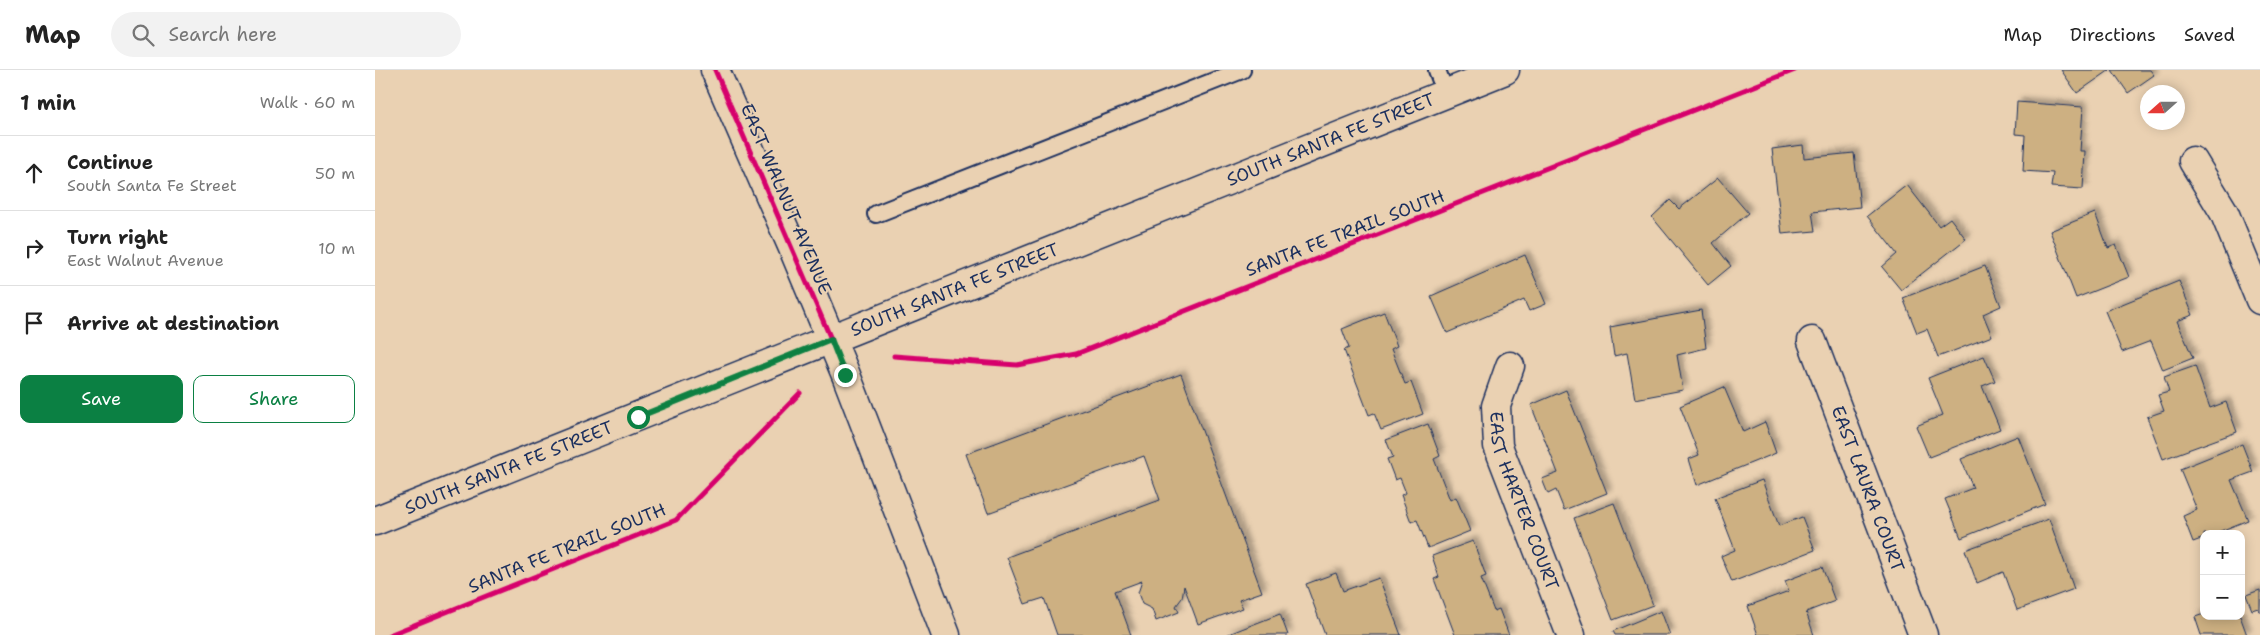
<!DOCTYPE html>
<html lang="en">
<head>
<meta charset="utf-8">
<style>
	body { margin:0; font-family:"Shantell Sans",sans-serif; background:#f2f2f2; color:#222 }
	.controls { position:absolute; right:15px; bottom:15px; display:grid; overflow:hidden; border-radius:10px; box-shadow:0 2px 12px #0003 }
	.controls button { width:45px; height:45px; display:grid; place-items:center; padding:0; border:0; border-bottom:1px solid #e0e0e0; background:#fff; color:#222; font:25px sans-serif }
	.compass { position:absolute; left:1765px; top:15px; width:45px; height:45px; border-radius:50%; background:#fff; box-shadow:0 2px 12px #0003; rotate:249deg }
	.stop { position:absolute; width:15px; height:15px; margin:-11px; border:4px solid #0b8043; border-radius:50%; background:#fff }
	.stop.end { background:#0b8043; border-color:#fff; box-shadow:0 1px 5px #0008 }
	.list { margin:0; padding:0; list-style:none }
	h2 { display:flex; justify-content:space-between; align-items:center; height:65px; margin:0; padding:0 20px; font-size:21px }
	h2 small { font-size:16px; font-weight:400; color:#767676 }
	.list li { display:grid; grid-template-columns:32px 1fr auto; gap:15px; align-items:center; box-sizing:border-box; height:75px; padding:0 20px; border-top:1px solid #e0e0e0 }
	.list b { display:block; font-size:19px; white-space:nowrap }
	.list p { margin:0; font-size:16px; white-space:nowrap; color:#767676 }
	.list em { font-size:16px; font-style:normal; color:#767676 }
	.actions { display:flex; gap:10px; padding:15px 20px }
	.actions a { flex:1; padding:11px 0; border:1px solid #0b8043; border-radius:10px; text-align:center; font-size:18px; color:#0b8043 }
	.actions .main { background:#0b8043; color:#fff }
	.icon { flex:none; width:28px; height:28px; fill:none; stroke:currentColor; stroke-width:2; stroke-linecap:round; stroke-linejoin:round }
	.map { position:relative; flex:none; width:1885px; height:565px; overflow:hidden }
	header { display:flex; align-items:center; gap:30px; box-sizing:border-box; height:70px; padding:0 25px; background:#fff; border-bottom:1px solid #e0e0e0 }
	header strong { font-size:24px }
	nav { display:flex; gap:28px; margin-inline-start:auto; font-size:18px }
	.search { width:350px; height:45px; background:#f2f2f2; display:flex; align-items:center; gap:12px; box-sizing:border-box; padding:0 18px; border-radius:28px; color:#767676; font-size:19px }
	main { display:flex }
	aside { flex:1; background:#fff }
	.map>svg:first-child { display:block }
	.building { fill:#cdb082; stroke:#1b2f5e; filter:url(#shadow) }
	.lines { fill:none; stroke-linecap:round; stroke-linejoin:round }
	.service-casing { stroke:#1b2f5e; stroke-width:20 }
	.minor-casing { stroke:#1b2f5e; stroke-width:31 }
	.tertiary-casing { stroke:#1b2f5e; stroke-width:31 }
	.secondary-casing { stroke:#1b2f5e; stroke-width:31 }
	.service { stroke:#ead1b2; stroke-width:16 }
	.minor { stroke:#ead1b2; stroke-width:28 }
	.tertiary { stroke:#ead1b2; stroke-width:28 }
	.secondary { stroke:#ead1b2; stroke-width:28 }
	.cycleway-casing { stroke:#ead1b2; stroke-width:8 }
	.cycleway { stroke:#d6006c; stroke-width:5 }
	.route { stroke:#0b8043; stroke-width:6 }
	.labels { text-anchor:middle; stroke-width:4; stroke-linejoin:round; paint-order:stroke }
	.street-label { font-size:18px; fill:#1b2f5e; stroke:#ead1b2 }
</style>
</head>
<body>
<header>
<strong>Map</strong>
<div class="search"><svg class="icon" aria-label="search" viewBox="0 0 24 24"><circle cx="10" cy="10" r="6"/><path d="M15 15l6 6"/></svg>Search here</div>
<nav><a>Map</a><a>Directions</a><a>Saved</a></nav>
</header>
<main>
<aside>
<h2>1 min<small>Walk · 60 m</small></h2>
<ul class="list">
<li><svg class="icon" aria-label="ahead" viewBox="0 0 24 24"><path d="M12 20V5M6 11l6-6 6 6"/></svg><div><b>Continue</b><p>South Santa Fe Street</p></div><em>50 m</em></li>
<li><svg class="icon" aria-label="right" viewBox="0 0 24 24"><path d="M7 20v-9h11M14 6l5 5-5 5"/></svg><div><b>Turn right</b><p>East Walnut Avenue</p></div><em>10 m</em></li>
<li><svg class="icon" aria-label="arrive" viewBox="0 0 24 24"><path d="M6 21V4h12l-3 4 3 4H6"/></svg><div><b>Arrive at destination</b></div></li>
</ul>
<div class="actions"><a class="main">Save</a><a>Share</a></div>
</aside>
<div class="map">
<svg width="1885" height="565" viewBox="0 0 1885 565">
	<defs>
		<filter id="shadow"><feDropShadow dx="4.5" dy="-4.5" stdDeviation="2.5" flood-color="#0004"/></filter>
	</defs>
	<rect width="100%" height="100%" fill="#ead1b2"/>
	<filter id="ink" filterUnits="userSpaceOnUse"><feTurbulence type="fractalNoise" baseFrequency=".02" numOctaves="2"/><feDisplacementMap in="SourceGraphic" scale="10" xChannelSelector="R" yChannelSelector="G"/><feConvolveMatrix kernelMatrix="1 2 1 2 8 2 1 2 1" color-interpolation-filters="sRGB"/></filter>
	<g filter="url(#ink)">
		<!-- building -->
		<path class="building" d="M1686,0h49l-33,23z
			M1737,0h38l4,5 -26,18z
			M1642,32l66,5 -3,44h5l-2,38 -32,-2 2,-14 -30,-2 2,-36 -10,-1z
			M1428,75l1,13 50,-5 6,54 -48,5 3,19 -33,3 -10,-85z
			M1343,108l30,35 -35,30 18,23 -23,19 -56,-68 18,-17 9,9z
			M1532,115l32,41 11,-8 16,21 -65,51 -19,-23 15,-13 -30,-38z
			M1720,143l13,35 8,-3 13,32 -53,21 -26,-67z
			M1150,185l21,49 -17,7 -5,-11 -77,33 -16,-37z
			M1610,196l16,40 -18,8 9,22 -54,21 -11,-28 -10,4 -14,-35z
			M1804,211l14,34 -16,6 16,37 -30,12 -12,-29 -29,11 -17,-41z
			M1326,240l5,38 -29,7 6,35 -48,9 -8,-46 -13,3 -4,-29z
			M1009,242l13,34 -6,3 14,35 6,-2 12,32 -42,16 -7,-17 -5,2 -25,-65 5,-2 -7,-19z
			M1609,286l11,25 -13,5 18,43 -71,28 -13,-31 27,-11 -15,-37z
			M1820,296l15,42 16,-6 11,30 -74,27 -16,-42 17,-6 -6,-16 11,-3 -5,-15z
			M806,304l81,218 -23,8 4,8 -45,16 -14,-38 -2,12 -6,8 3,6 -23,9 -4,-12 -10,-5 -4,-11 4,-12 -27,10 16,44h-74l-13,-37 -19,6 -18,-47 153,-57 -16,-44 -156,57 -22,-59z
			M1349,317l19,45 22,-10 11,31 -79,32 -8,-26 10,-4 -19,-49z
			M1191,320l41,103 -43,17 -8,-20 -8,4 -6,-15 16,-6 -27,-68z
			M1053,354l12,32 -6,3 16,41 6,-3 14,34 -42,17 -11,-28 -6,2 -10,-27 5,-2 -6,-15 -5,2 -8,-21 6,-2 -7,-17z
			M1643,366l27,68 -84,34 -16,-39 28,-11 -12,-29z
			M1867,374l11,28 -22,8 17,40 -35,14h-9v4l-11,4 -10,-26 14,-6 -17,-41z
			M1387,410l17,46 23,-9 13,33 -83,32 -11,-26 14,-6 -20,-52z
			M1239,433l39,102 -40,15 -39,-102z
			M1674,449l25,70 -57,21 -14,-38 -26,11 -12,-33z
			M1098,471l13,35 -5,2 13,33 5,-2 10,26h-54l-21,-56 5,-2 -7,-21z
			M1447,497l13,34 -29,11 8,23h-56l-10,-29 41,-15 -4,-10z
			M961,503l7,18 36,-13 22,57h-76l-19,-51z
			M1885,520v22l-2,-4 -6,2 -6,-15z
			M1286,541l9,24h-55l-2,-4z
			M905,544l8,21h-62z
			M1829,544v2h36l7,19h-46l-6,-18z"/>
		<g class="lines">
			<!-- service casing -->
			<g class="service-casing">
				<path id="service" d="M1062,0l8,22
					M501,144l366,-144"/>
			</g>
			<!-- minor casing -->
			<g class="minor-casing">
				<g id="minor">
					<path d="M1818,91l31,51 36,88"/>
					<path id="s1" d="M1437,271l111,294"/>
					<path id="s2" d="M1135,296l-14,40 2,40 73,189"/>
				</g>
			</g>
			<!-- tertiary casing -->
			<g class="tertiary-casing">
				<g id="tertiary">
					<path id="s3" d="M0,451l1130,-451"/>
				</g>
			</g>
			<!-- secondary casing -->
			<g class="secondary-casing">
				<path id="secondary" d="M340,0l77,176 54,129 100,260"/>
			</g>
			<!-- service -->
			<use href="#service" class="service"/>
			<!-- minor -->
			<use href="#minor" class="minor"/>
			<!-- tertiary -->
			<use href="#tertiary" class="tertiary"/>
			<!-- secondary -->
			<use href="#secondary" class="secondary"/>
			<!-- cycleway casing -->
			<g class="cycleway-casing">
				<path id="cycleway" d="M340,0l116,269
					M519,286l123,9 59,-11 719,-284
					M14,565l287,-115 124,-127"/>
			</g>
			<!-- cycleway -->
			<use href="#cycleway" class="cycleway"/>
		</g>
	</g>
	<g class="lines" filter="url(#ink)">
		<!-- route -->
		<path class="route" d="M263,347l193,-78 14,36"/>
	</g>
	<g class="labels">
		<!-- street labels -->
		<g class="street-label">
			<text dy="6" stroke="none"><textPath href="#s3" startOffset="1029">SOUTH SANTA FE STREET</textPath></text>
			<text transform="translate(411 129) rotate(67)" y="6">EAST WALNUT AVENUE</text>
			<text transform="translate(970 163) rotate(-21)" y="6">SANTA FE TRAIL SOUTH</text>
			<text dy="6" stroke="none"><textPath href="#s3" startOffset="624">SOUTH SANTA FE STREET</textPath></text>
			<text dy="6" stroke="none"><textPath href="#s3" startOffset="144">SOUTH SANTA FE STREET</textPath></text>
			<text dy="6" stroke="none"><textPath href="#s1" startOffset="158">EAST LAURA COURT</textPath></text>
			<text dy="6" stroke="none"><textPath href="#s2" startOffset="142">EAST HARTER COURT</textPath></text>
			<text transform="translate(192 478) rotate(-22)" y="6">SANTA FE TRAIL SOUTH</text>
		</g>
	</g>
</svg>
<div class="controls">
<button>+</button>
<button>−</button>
</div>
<svg class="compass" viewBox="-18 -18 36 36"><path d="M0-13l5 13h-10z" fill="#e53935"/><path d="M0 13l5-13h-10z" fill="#767676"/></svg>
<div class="stop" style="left:263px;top:347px"></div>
<div class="stop end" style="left:470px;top:305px"></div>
</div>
</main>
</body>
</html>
